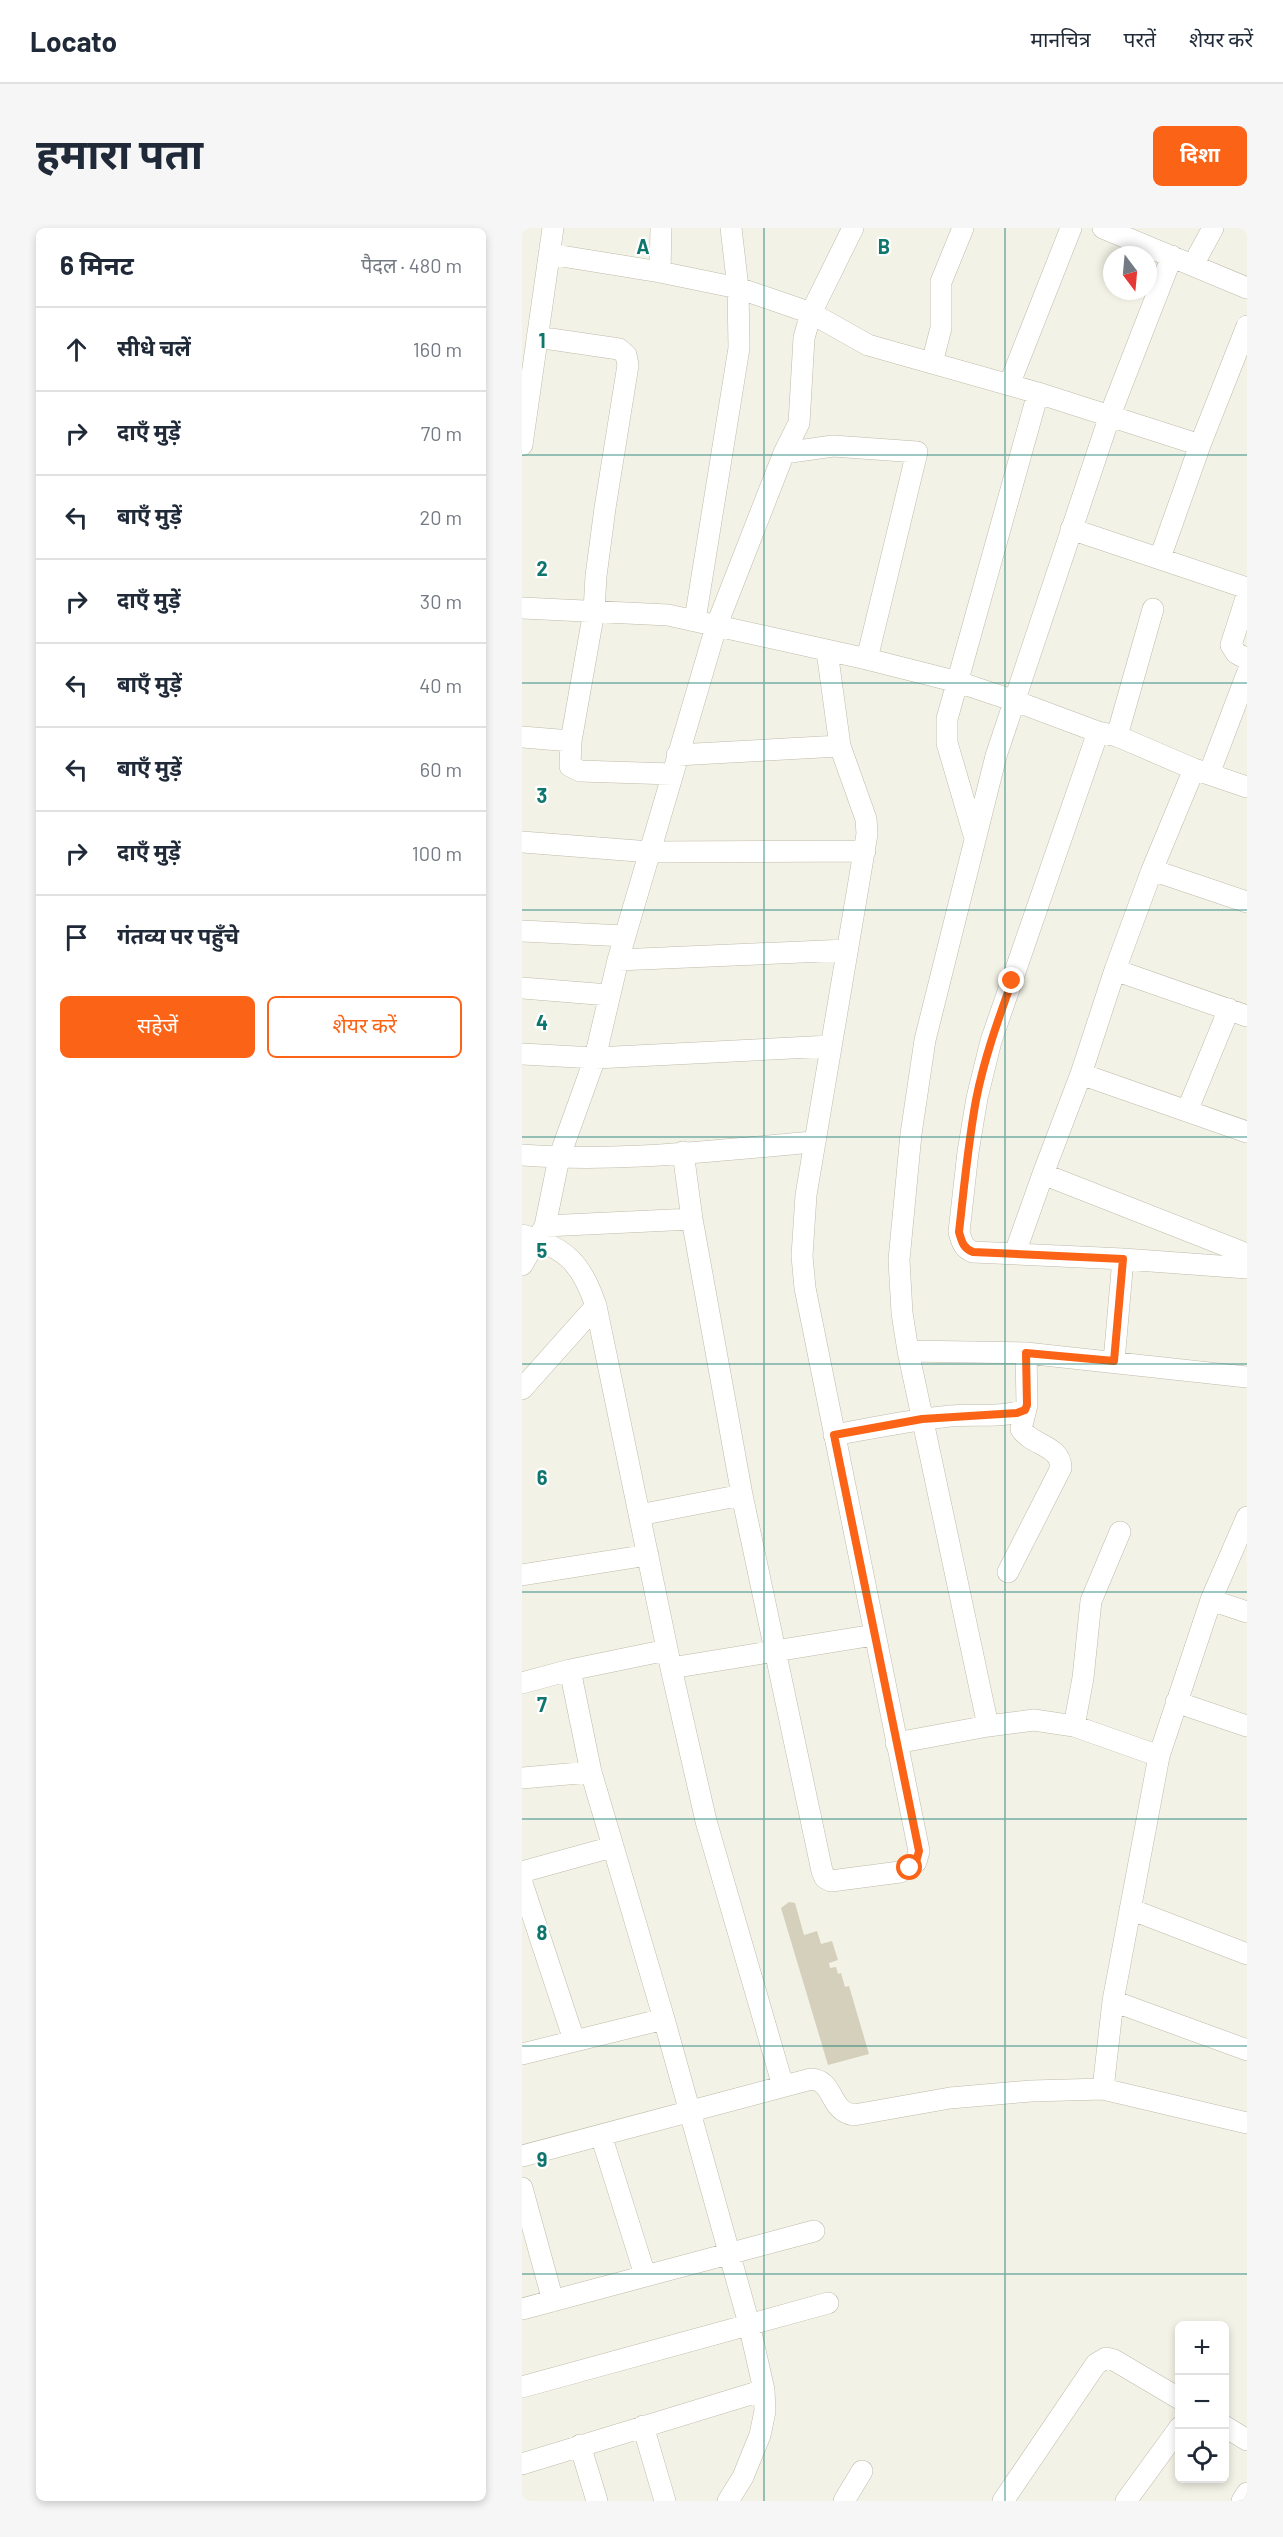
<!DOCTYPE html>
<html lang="hi">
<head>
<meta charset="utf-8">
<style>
	body { margin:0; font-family:Barlow,"Noto Sans Devanagari",sans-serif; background:#f6f6f7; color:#1f2937 }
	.controls { position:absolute; right:18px; bottom:18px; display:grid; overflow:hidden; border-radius:9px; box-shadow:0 3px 9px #0003 }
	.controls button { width:54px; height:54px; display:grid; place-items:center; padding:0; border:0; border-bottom:2px solid #e0e1e3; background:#fff; color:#1f2937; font:30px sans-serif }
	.compass { position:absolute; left:581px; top:18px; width:54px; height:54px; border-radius:50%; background:#fff; box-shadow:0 3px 9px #0003; rotate:164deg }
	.stop { position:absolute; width:18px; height:18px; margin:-14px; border:4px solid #fb6316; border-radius:50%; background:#fff }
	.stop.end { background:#fb6316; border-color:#fff; box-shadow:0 2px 6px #0008 }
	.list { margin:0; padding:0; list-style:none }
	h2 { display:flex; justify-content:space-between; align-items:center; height:78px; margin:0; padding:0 24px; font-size:26px }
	h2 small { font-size:20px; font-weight:400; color:#747a83 }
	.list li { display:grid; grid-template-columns:39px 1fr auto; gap:18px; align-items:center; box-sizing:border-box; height:84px; padding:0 24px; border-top:2px solid #e0e1e3 }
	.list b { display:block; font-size:22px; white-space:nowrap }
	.list em { font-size:20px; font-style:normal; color:#747a83 }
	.actions { display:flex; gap:12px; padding:18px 24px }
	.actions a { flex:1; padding:14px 0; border:2px solid #fb6316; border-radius:9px; text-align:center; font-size:21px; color:#fb6316 }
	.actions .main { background:#fb6316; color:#fff }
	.icon { flex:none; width:33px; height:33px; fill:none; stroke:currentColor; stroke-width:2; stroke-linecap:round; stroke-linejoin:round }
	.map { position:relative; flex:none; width:725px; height:2273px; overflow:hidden; border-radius:9px }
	header { display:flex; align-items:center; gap:36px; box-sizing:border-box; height:84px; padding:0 30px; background:#fff; border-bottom:2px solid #e0e1e3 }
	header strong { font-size:28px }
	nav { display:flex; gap:33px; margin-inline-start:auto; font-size:21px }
	.intro { display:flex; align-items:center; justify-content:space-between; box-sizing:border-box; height:144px; padding:0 36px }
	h1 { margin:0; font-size:42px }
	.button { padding:15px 27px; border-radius:9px; background:#fb6316; color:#fff; font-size:21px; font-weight:700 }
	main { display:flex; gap:36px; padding:0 36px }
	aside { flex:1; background:#fff; border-radius:9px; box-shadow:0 3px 9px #0003 }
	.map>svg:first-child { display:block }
	.building { fill:#d5d0bc }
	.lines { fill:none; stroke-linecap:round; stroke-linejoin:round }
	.minor-casing { stroke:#bfbba9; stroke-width:22 }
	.minor { stroke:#fff; stroke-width:21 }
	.route { stroke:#fb6316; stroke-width:8 }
	.grid { fill:none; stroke:#0f766e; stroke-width:1.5; stroke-opacity:0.55 }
	.grid-label { font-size:20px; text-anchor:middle; font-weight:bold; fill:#0f766e; stroke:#fff; stroke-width:4.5; stroke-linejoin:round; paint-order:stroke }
</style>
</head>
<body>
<header>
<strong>Locato</strong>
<nav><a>मानचित्र</a><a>परतें</a><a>शेयर करें</a></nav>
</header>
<div class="intro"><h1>हमारा पता</h1><a class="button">दिशा</a></div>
<main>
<aside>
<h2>6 मिनट<small>पैदल · 480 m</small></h2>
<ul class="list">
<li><svg class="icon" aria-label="ahead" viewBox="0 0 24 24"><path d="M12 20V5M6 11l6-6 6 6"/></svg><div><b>सीधे चलें</b></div><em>160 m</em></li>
<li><svg class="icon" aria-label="right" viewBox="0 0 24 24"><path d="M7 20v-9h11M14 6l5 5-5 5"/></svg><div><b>दाएँ मुड़ें</b></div><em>70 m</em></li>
<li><svg class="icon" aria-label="left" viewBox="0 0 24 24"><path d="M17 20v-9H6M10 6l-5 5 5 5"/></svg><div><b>बाएँ मुड़ें</b></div><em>20 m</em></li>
<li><svg class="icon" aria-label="right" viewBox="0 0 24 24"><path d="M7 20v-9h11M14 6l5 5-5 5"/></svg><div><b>दाएँ मुड़ें</b></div><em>30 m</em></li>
<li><svg class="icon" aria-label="left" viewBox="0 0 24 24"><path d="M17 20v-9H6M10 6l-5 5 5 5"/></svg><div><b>बाएँ मुड़ें</b></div><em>40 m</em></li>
<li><svg class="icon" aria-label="left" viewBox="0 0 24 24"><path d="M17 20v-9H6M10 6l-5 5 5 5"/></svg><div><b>बाएँ मुड़ें</b></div><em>60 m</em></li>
<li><svg class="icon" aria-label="right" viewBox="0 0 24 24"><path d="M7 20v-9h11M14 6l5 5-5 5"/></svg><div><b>दाएँ मुड़ें</b></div><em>100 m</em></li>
<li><svg class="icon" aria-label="arrive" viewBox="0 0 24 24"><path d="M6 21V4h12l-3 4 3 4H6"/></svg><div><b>गंतव्य पर पहुँचे</b></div></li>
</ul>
<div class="actions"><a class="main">सहेजें</a><a>शेयर करें</a></div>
</aside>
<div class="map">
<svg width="725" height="2273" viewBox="0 0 725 2273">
	<rect width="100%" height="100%" fill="#f3f2e6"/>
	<!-- building -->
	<path class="building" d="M267,1674l6,1 9,32 13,-4 4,13 11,-3 6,19 -9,3 1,5 6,-1 2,7 3,-1 4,14 4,-1 20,68 -41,11 -47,-157z"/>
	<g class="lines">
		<!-- minor casing -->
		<g class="minor-casing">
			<path id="minor" d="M581,0l144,60
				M27,26l111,18 78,16 73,25 57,32 170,48 162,52
				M671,37l20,-37
				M138,44l1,-44
				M15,109l82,12 7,6 2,10 -23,143 -9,68 -2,35 -23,130 -1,25 10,5 92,3
				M410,135l9,-35v-46l22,-54
				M487,157l62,-157
				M0,217l31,-217
				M262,225l49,-7 84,6 -50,207
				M549,301l176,59
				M638,330l40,-113 47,-119
				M725,367l-16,50 5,8 11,6
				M0,380l146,7 199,44 91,23 57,19 83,31 19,4 77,33 53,18
				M173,392l44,-272 -1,-60 -7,-60
				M576,504l-107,309 -14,57 -9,54 -9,80c3,10 4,16 14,20l150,7 124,9
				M595,508l36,-127
				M0,509l49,4
				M155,527l163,-9
				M672,541l-42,101 -37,100 -34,104 -38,100 204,80
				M687,546l38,-100
				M452,607l-27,-92v-24l91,-326
				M0,614l128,10 215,-1
				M630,642l95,32
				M0,703l103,5
				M96,732l229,-10
				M593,742l132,46
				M0,760l87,7
				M0,826l73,4 236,-12
				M559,846l166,58
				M665,883l42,-102
				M161,924l9,67 50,276 80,376 3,7 6,3 69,-9 16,-10 3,-11 -114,-563 -3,-32 4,-61 61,-361 -1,-15 -26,-73 -13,-95
				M0,927c97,8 196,-5 292,-13
				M23,998l147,-7
				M0,1007c44,12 60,29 74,71l75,362 35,153 77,265
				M493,1025l28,-79
				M0,1037l23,-39 14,-68 36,-100 23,-98 98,-333 68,-174 15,-30 5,-85 7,-25 42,-85
				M386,1123l118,2 221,24
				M592,1133l9,-102
				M0,1161l74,-83
				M312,1207c39,-7 77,-15 116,-19 24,-2 52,2 75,-6
				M117,1287l103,-20
				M486,1344l53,-104c0,-23 -29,-22 -40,-39l6,-24 -1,-52
				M0,1347l126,-20
				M689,1372l36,12
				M145,1422l-97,20 21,102 73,247 85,305 15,66 1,21 -5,24 -17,42 -15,24
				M149,1440l203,-33
				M0,1455l48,-13
				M654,1474l71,24
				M466,1498l-80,-375 -6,-38 -3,-53 12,-126 14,-94 71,-284 114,-341 62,-159
				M552,1498l9,-48 8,-77 29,-69
				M374,1515l92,-17 46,-6 40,6 85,30
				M0,1550l69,-6
				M0,1644l90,-25
				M0,1655l52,157
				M608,1681l117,45
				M591,1773l134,49
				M0,1826l142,-35
				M581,1861l10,-88 46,-245 52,-156 36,-83
				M79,1907l44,140
				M0,1928l289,-77c24,1 17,32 43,36l96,-17 81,-7 72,-2 144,34
				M0,1960l31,113
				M0,2081l292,-78
				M0,2159l306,-84
				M121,2198l22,75
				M702,2198l23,14
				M58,2217l17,56
				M0,2236l242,-74
				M322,2273l18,-30
				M481,2273l93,-137 10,-6 8,2 66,39
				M604,2273l54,-74
				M720,2273l5,-8"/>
		</g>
		<!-- minor -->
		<use href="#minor" class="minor"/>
	</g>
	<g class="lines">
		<!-- route -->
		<path class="route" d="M388,1640l6,-6 3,-11 -85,-416 88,-16 95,-6 8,-3 2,-5 -1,-52 88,8 9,-102 -150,-7c-10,-4 -11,-10 -14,-20 5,-44 9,-88 17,-132 8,-41 22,-80 36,-119"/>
	</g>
	<!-- grid -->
	<path class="grid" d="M242,0v2273M483,0v2273M0,227h725M0,455h725M0,682h725M0,909h725M0,1136h725M0,1364h725M0,1591h725M0,1818h725M0,2046h725"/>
	<g class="grid-label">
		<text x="121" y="26">A</text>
		<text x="362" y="26">B</text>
		<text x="20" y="120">1</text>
		<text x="20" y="348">2</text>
		<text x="20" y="575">3</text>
		<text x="20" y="802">4</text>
		<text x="20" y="1030">5</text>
		<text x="20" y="1257">6</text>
		<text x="20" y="1484">7</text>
		<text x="20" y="1712">8</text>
		<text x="20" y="1939">9</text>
	</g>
</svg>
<div class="controls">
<button>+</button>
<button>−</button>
<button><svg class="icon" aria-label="locate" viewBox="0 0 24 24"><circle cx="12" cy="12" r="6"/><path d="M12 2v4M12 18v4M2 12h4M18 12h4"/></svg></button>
</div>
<svg class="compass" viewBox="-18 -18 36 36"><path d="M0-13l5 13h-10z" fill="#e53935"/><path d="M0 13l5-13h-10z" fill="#747a83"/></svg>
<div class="stop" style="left:388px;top:1640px"></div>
<div class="stop end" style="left:490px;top:753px"></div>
</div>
</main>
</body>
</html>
